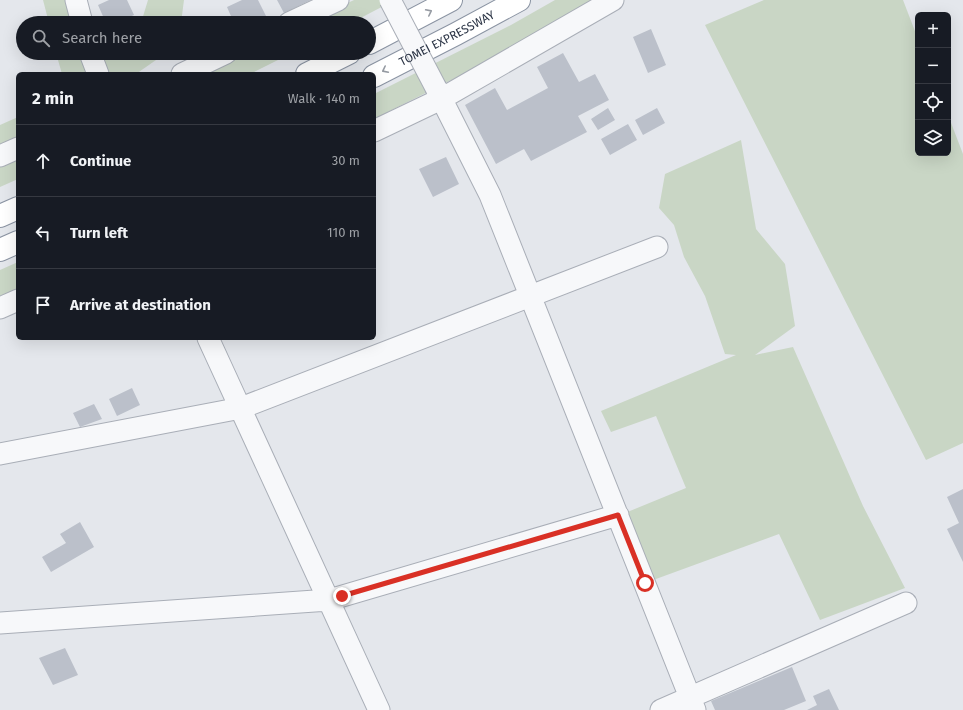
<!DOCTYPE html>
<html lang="en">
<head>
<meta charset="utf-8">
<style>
	body { margin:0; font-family:"Fira Sans",sans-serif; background:#20242c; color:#f1f3f6 }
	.controls { position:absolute; right:12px; top:12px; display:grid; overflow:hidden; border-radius:6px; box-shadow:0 4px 16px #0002 }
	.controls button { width:36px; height:36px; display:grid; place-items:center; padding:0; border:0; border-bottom:1px solid #363941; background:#171b24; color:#f1f3f6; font:20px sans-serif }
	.stop { position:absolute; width:12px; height:12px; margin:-9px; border:3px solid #d93025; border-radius:50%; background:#fff }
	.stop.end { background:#d93025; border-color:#fff; box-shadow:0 1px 4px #0008 }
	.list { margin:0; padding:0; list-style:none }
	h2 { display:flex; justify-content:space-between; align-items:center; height:52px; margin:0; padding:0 16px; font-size:17px }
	h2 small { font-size:13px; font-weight:400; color:#9ea1a6 }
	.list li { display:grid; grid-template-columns:26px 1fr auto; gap:12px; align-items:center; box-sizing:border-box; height:72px; padding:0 16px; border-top:1px solid #363941 }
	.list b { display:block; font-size:15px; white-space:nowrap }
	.list em { font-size:13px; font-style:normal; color:#9ea1a6 }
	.icon { flex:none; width:22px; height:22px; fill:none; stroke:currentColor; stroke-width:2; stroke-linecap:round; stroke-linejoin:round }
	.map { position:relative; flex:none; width:963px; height:710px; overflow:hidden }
	.search { position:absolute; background:#171b24; box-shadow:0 4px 16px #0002; left:16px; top:16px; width:360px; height:44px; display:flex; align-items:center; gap:10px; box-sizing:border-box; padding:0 14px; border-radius:22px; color:#9ea1a6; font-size:15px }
	.panel { position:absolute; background:#171b24; box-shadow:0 4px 16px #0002; left:16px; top:72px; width:360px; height:268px; border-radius:6px }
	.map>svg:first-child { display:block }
	.green { fill:#c9d6c5 }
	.building { fill:#bbc0ca }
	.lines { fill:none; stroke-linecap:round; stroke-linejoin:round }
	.minor-casing { stroke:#a9aeb7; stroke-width:23 }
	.highway-casing { stroke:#8b94a3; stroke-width:24 }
	.minor { stroke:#f7f8fa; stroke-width:21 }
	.highway { stroke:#fff; stroke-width:22 }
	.minor-bridge-casing { stroke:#a9aeb7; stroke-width:23; stroke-linecap:butt }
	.minor-bridge { stroke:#f7f8fa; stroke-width:21 }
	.oneway { stroke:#959aa2 }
	.route { stroke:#d93025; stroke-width:5 }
	.labels { text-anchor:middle; stroke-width:3; stroke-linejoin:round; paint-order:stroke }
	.street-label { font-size:12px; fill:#2b3445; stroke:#f4f6f9 }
</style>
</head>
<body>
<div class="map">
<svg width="963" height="710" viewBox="0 0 963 710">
	<rect width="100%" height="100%" fill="#e4e7ec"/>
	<!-- green -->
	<path class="green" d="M43,0h22l7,23h-23z
		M148,0h36l-3,23h-40z
		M354,0h41l-44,23h-45z
		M555,0h55l-236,119v-25l137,-69z
		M764,0h139l15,39v114h30v-38l15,39v289l-37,17 -221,-435z
		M56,53h24l5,16 23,-16h58l-30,21h-41l-9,-4v4h-24z
		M242,53h50l-42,21h-52z
		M18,117v62l-18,8v-62z
		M741,140l15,89 29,35 10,62 -40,29 38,-8 70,159 42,82 -85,32 -41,-86 -134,49 -20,-70 61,-25 -30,-72 -45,16 -10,-21 135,-56 -11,-1 -20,-58 -21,-39 -10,-32 -15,-17 6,-34z
		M18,262v31l-18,9v-32z"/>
	<!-- building -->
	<path class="building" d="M109,0h18l7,15 -19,8h-9l-8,-18z
		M242,0h16l8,16 -16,7h-16l-7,-16z
		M277,0h34l-27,13z
		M651,29l15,36 -18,8 -15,-36z
		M563,53l16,29 16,-8 14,26 -31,16 9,16 -56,29 -7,-12 -28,15 -31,-59 30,-17 12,22 41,-22 -11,-21z
		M608,108l7,12 -17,10 -7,-11z
		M657,108l8,15 -22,12 -8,-15z
		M628,124l9,16 -27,15 -9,-16z
		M446,157l13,27 -26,13 -14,-28z
		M132,388l8,17 -23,11 -8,-17z
		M94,404l8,15 -22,8 -7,-14z
		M963,489v73l-16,-33 12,-6 -12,-26z
		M80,522l14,25 -43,25 -9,-15 24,-14 -6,-9z
		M65,648l13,27 -25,10 -14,-27z
		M792,667l14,34 -22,9h-69l-4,-9z
		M829,689l10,21h-32l10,-5 -4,-9z"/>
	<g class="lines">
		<!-- minor casing -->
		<g class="minor-casing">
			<path id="minor" d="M76,0l6,23
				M289,23l49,-23
				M90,53l8,21
				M182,74l44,-21
				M436,88l54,107 205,515
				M374,131l67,-32 172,-99
				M0,156l18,-8
				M0,308l18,-8
				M208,338l171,372
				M0,454l241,-46 416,-161
				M0,623l329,-23 289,-85
				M661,710l245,-107"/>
		</g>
		<!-- highway casing -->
		<g class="highway-casing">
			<g id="highway">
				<path d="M369,43l82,-43"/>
				<path d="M307,74l42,-21"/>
				<path id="s1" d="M374,76l82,-42 63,-34"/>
				<path d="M0,216l18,-8"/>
				<path d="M0,250l18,-8"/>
			</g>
		</g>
		<!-- minor -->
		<use href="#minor" class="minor"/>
		<!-- highway -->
		<use href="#highway" class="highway"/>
		<!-- minor-bridge casing -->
		<g class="minor-bridge-casing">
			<path id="minor-bridge" d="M390,0l46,88"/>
		</g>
		<!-- minor-bridge -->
		<use href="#minor-bridge" class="minor-bridge"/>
	</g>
	<!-- one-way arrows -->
	<defs><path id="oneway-chevron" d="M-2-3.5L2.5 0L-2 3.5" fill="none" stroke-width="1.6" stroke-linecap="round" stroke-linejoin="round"/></defs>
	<g class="oneway">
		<use href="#oneway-chevron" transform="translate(429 12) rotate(-27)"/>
		<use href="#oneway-chevron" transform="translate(385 70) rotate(153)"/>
	</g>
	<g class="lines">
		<!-- route -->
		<path class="route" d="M342,596l276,-81 27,68"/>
	</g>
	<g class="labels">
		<!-- street labels -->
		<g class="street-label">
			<text dy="4" stroke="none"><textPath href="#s1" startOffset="82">TOMEI EXPRESSWAY</textPath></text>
		</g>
	</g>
</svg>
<div class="controls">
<button>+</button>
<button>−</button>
<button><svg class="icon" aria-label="locate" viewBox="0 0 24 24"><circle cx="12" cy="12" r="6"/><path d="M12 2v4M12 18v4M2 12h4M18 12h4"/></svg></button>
<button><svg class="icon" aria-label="layers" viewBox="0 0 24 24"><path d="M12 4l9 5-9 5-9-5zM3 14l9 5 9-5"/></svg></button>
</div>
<div class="stop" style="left:645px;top:583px"></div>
<div class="stop end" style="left:342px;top:596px"></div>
<div class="search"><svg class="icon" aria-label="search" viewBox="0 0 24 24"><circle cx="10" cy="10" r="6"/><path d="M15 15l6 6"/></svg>Search here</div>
<section class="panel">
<h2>2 min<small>Walk · 140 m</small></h2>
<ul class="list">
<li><svg class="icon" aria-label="ahead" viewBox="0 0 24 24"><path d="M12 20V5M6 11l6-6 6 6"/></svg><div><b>Continue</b></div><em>30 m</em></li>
<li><svg class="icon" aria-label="left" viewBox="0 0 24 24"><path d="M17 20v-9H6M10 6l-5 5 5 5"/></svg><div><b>Turn left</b></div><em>110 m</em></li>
<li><svg class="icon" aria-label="arrive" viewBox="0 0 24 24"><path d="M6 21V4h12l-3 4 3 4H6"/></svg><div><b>Arrive at destination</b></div></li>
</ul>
</section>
</div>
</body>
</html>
